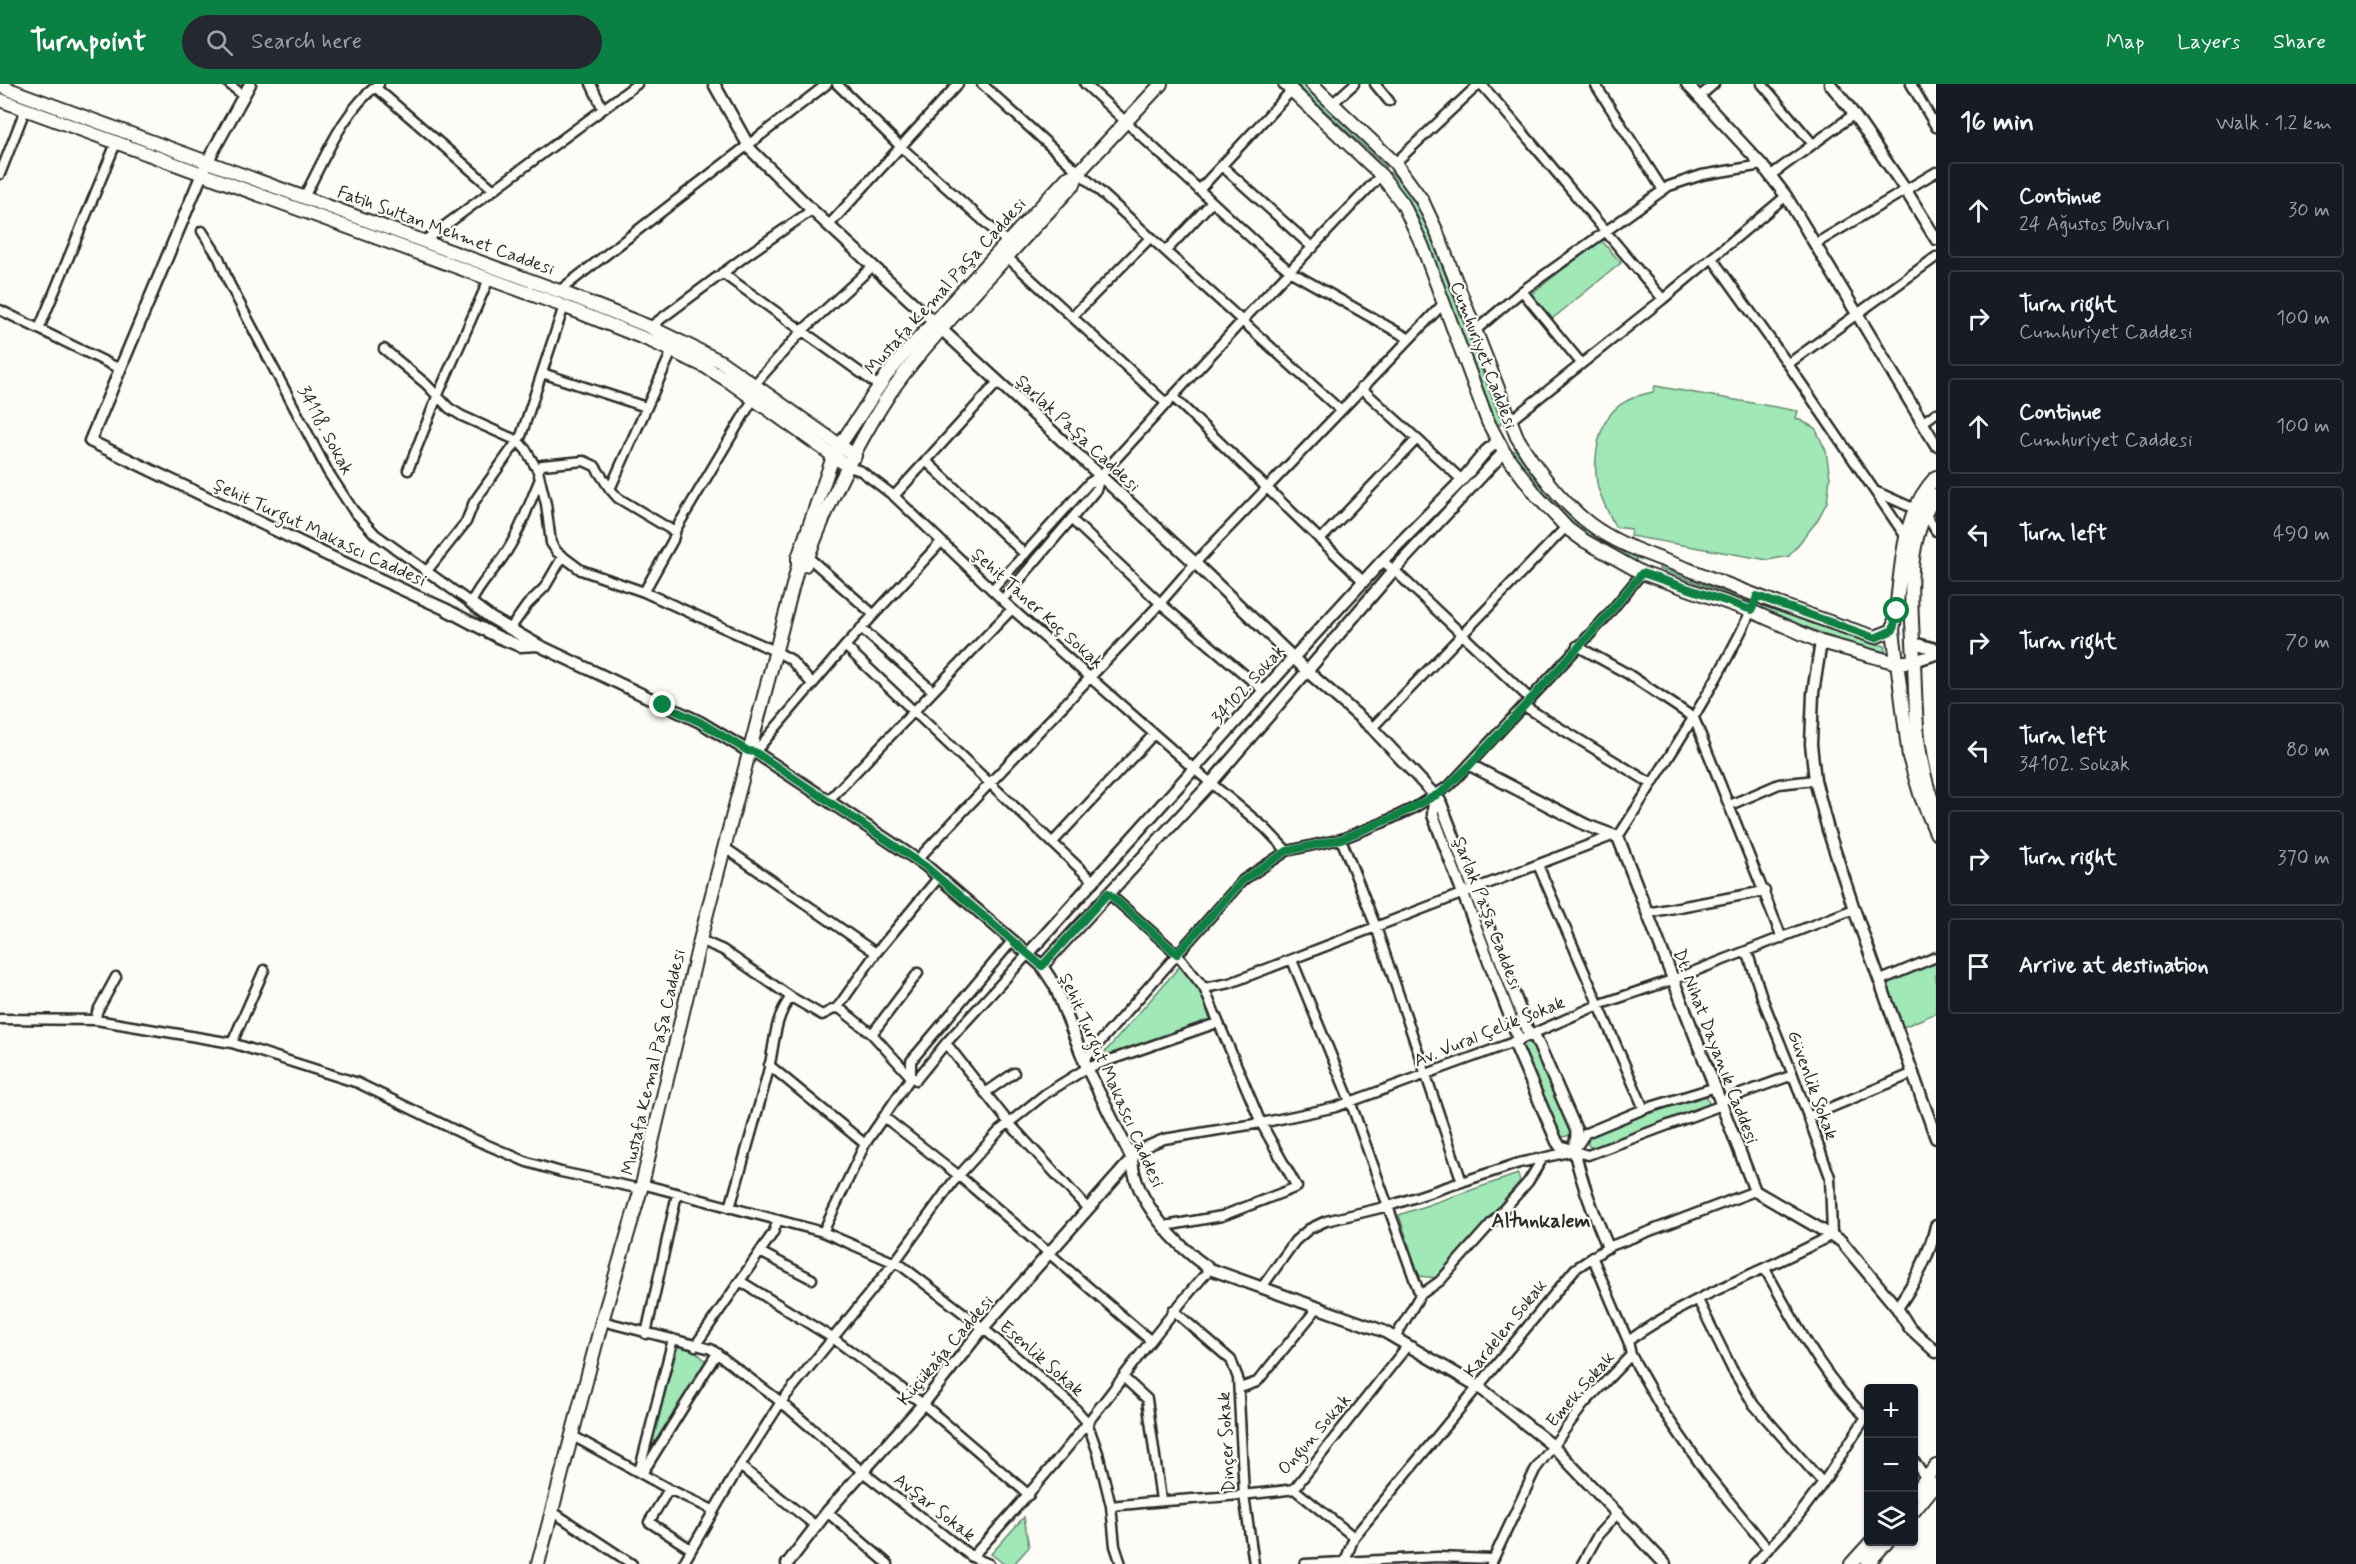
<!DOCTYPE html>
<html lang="en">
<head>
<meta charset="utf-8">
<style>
	body { margin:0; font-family:Mynerve,sans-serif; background:#242831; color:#f1f3f6 }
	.controls { position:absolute; right:18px; bottom:18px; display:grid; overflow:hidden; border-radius:6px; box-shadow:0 2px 4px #0004 }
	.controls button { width:54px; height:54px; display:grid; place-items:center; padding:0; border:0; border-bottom:2px solid #363941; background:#171b24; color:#f1f3f6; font:30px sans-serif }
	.stop { position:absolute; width:18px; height:18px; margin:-14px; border:4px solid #0b8043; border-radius:50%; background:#fff }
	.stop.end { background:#0b8043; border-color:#fff; box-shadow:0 2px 6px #0008 }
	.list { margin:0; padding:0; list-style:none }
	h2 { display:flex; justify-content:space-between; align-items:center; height:78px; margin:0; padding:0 24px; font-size:26px }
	h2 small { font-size:20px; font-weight:400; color:#9ea1a6 }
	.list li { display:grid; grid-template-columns:39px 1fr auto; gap:18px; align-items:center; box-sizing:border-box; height:96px; margin:0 12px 12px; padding:0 12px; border:2px solid #363941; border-radius:6px }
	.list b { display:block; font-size:22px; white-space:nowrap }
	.list p { margin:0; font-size:20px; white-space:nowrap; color:#9ea1a6 }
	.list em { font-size:20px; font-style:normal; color:#9ea1a6 }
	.icon { flex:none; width:33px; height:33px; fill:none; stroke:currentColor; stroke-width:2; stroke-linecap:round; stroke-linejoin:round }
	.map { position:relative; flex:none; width:1936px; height:1480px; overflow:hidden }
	header { display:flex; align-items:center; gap:36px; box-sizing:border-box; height:84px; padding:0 30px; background:#0b8043; color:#fff }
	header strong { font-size:28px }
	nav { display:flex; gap:33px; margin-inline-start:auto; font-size:21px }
	.search { width:420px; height:54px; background:#242831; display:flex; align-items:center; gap:15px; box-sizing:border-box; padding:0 21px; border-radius:33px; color:#9ea1a6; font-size:22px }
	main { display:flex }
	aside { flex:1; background:#171b24 }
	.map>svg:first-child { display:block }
	.green { fill:#a0e8b6; stroke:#668a70; stroke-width:1.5 }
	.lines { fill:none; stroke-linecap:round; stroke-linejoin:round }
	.minor-casing { stroke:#2b2b2b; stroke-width:13 }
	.tertiary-casing { stroke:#2b2b2b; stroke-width:15 }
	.secondary-casing { stroke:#2b2b2b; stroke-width:16 }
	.minor { stroke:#fdfcf7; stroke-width:8 }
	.tertiary { stroke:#fdfcf7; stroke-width:10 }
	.secondary { stroke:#fdfcf7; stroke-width:12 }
	.route { stroke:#0b8043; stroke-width:8 }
	.labels { text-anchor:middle; stroke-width:4.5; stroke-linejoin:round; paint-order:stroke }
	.street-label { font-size:18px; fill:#2b2b2b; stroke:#fdfcf7 }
	.neighbourhood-label { font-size:20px; font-weight:bold; fill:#2b2b2b; stroke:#fdfcf7 }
</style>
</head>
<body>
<header>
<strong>Turnpoint</strong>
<div class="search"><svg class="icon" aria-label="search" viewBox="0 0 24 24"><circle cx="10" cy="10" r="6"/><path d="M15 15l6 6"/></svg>Search here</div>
<nav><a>Map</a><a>Layers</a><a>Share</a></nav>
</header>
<main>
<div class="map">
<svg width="1936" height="1480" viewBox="0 0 1936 1480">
	<rect width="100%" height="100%" fill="#fdfcf7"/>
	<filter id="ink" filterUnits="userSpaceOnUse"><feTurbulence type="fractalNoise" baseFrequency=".0167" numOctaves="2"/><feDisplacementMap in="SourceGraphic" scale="12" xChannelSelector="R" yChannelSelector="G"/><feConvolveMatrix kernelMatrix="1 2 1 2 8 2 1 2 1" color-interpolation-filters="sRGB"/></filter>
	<g filter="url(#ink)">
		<!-- green -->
		<path class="green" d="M1296,0h8l82,75 2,5 -2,3z
			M1390,88l15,15 18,30 78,204 -1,4 -3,-1 -79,-207 -13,-22 -17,-20z
			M1601,156l20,23 -69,56 -21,-25z
			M1655,302l143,25 -2,7 19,10 11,23 4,27 -3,24 -10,19 -28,35 -21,4 -138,-24 1,-7 -16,-2c-5,-12 -13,-26 -17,-39 -5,-21 -2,-53 11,-72 10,-14 29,-21 44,-24z
			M1513,366l3,1c21,27 42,59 71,79 14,11 33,18 49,26v5c-56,-16 -92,-64 -124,-108z
			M1660,480l89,34 1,4 -91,-33z
			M1763,520l71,27 51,15v7l-8,2 -116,-46z
			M1936,876v53l-37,16 -18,-49z
			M1180,882l20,23 10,31 -103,38 -3,-5z
			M1528,957l6,1 38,89 -2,4 -10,3 -38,-87 -1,-6z
			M1701,1008l4,1 4,10 -2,4 -114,42 -5,-4v-11z
			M1518,1090l2,7 -83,97 -18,-2 -20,-61z
			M678,1262l17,5 12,11 -61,100z
			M1024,1433l5,30 -15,17h-10l-13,-10z"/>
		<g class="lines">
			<!-- minor casing -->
			<g class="minor-casing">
				<path id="minor" d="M229,0l15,12
					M591,0l12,25
					M837,0l64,63 106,95
					M982,0l358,326
					M1085,0l175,162 31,26 117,66
					M1375,0l14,17
					M1481,0c62,70 120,144 182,215
					M1595,0l68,106
					M1762,0l50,59
					M1911,0l25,43
					M375,3l119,103
					M1699,13l15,-13
					M1333,19l21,-19
					M1395,79l84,-79
					M1222,82l91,82
					M0,90l25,-64
					M1771,91l82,-60
					M1199,106l93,-100
					M304,113c21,-39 39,-87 75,-113
					M829,141l129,-141
					M202,147l17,27 10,25 99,189 25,38 22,24 96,69c8,-18 21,-30 32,-46 16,-23 25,-50 36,-76
					M424,157l213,-157
					M1815,160l121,-72
					M1166,167l46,-49
					M1007,173l160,147
					M1712,174l76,106 118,173
					M722,189l157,113
					M559,207l268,-207
					M1522,207l59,72
					M0,226l120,59
					M1072,233l79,-80
					M650,243l97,-72 65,-45
					M39,245l77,-186
					M1476,246l46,-39 147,-105 33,-11 60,-10
					M384,265l42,35 23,24 13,8 56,25 8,9 12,21
					M672,267l-62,138 8,9 57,34
					M1788,280l148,-107
					M542,289l104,34
					M754,301l48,-54 71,-65
					M1361,304l101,92
					M1173,313l191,185
					M1511,336l152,-121 123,-103
					M1922,339l14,-10
					M926,377l99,93
					M849,383l12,4 33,25 118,113 182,160 71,59 22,23
					M408,386l29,-73 52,-118
					M1101,391l141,-154 139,-146
					M610,405l-15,-23 -11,-5 -42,4 -4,6 8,33 5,39 6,9 24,18 63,22 131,59 15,8 22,25
					M1877,408l38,17
					M894,412l104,-114
					M1925,429l11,18
					M1071,435l89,84 104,88
					M1320,456l97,-101
					M808,473l65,57
					M1382,477l12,9 135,128
					M426,488l40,-50 8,-20 47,-66 43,-130
					M992,506l97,-107 12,-8 -5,15 -93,109
					M644,508l29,-52 3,-11 78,-131
					M861,544l72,63
					M510,545l17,-24 18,-18 18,-31
					M845,562l249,236
					M1577,562l51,28 66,44 88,220
					M1524,622l128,78
					M1372,644l194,-201
					M755,668l90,-106 96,-104
					M828,717l184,-192
					M1730,721l49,-21 36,-4
					M1618,753c47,-74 96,-147 133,-226
					M1341,755l35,88 86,255
					M1053,758l101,-108
					M724,763l152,106
					M917,776l238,-251 40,-46 249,-260
					M1538,781l106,244
					M1108,809l69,61 27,34 57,135 36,64 -75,29 -57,10
					M1647,829l118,-22
					M700,856l23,10 68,47
					M1292,876l58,141 70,194
					M1881,896l55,-23
					M1204,904l26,-5 382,-147
					M838,923l34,27 39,43
					M0,935l96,1 136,23 126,40 113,55 56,24 34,10 80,17
					M96,936l1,-8 19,-35
					M872,950l46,-61
					M232,959l32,-73
					M946,959l63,80 79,86
					M1084,976l159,-180 44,-29 54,-12 41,-16 32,-15 36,-23 156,-168 36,-44
					M769,981l96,79
					M911,993v-16l102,-121
					M985,1009l29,-20
					M1721,1017l72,-26
					M884,1033l74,58 192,165
					M1808,1033l106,-44
					M1576,1064l10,-15 58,-24 72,-22
					M1132,1075l13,-12 19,-8 97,-16 75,-16 178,-65 84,-37 74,-25 182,-71
					M642,1100l181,48 79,34 81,62 90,78 14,16 11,31 13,53 4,40 6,18
					M730,1124c13,-47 27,-93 39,-140 6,-25 5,-50 22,-71l31,18 16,-8 38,-54 63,-76
					M823,1148l42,-88 46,-67 5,3 30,-37 82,-89
					M760,1168l52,27
					M1592,1172l36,85
					M1765,1185c29,51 58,110 103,150
					M740,1197l94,58 89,65 106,91
					M1262,1203l33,-46 14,-12 17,-8 63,-15 130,-43 55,-12 14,4 134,-50
					M1698,1216l34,69 22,36 69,78
					M1173,1226l58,50 7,18 6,117 10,69
					M602,1237l109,28 70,53 83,71 108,84 17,7
					M646,1250l31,-140
					M1395,1254l25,-43 20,-14 88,-99 15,-24
					M695,1262l78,-113 5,-13
					M1631,1271l30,53 46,66 61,75
					M1123,1293l24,22 14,101
					M1240,1304l17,-6 62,-76
					M571,1351l98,54 44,21
					M1914,1377l12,18
					M740,1382l76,60
					M639,1388l34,-133
					M642,1390l75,-121
					M669,1405l-20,33 42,27
					M1294,1405l60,48
					M1111,1422c61,-7 122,-8 183,-17l114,-144
					M553,1428l79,52
					M827,1428l61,52
					M972,1473c44,-48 87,-97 127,-149 37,-47 71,-95 111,-139
					M683,1480l52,-90 46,-72 113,-139 59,-81 47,-52 45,-36 42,-26 130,-45
					M1305,1480l133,-7 54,2
					M1344,1480l10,-27 221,-268 33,-22 147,-56
					M1491,1480l44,-94 49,-66 47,-49 -3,-14c62,-45 137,-70 204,-106l-2,-58 -37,-102 -30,-75 -16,-49
					M1582,1480l16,-29 20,-22
					M1754,1480l42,-45 27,-36 43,-66"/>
			</g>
			<!-- tertiary casing -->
			<g class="tertiary-casing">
				<path id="tertiary" d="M250,0l-43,78 -117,279 237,114 118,54 53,28 22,9 18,-1
					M714,0l37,66 61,60 383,353 113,109 64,56 68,73 90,235
					M1687,0l75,81 24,31 150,249
					M1830,0l18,22 57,83 31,50
					M471,519l20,15 47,27 162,77 48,29 7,1 170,113 117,101 13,20 32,82 45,91c2,41 45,88 78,110l173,62 96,56 74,59 112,118
					M1821,558l-8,51 -2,51 4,36 13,50 26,79 82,229
					M1913,559l23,6
					M1914,577l22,-7
					M1470,681l116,60 32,12 137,354 86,50 56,67 12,19 27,25
					M1434,712l-1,19 86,225
					M1028,870l266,-297 88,-96 80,-81 24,-29 12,-10
					M1042,882l169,-183 183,-213 110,-118
					M1534,950l42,96c2,8 -3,16 -1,23 7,32 20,64 33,94
					M1514,958l43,100 3,4 14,5
					M1897,1224c18,-26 32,-51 39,-82
					M787,1480l40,-52 96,-108 60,-76 149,-169"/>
			</g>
			<!-- secondary casing -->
			<g class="secondary-casing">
				<path id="secondary" d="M1285,0l96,91 22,29 19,41 66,177 16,30 33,44 31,33 15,11 59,33 109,38 70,31 76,21 17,-2
					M1312,0l83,79 27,37 14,30 81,207c18,31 44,65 73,87 29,22 67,33 100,46 61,24 122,47 185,67l18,-7c10,-52 4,-112 43,-153
					M0,2l559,205 91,36 70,34 135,95
					M0,16l558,204 93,37 53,25 26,16 119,85
					M1936,411c-34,49 -24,111 -22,166 2,51 1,100 22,149
					M798,482l7,-1c22,-59 50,-119 85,-172 21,-31 48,-60 73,-88 37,-41 74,-81 111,-121l4,-11 83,-89
					M1893,546l16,127 12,40 15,36
					M1914,1409l22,-27
					M1914,1427l22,-27
					M538,1480l64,-243 39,-132 59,-249 98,-374v-8l36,-104 52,-78 19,-23 162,-175 11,-5
					M1851,1480l20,-22
					M1867,1480l20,-22"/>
			</g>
			<!-- minor -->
			<use href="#minor" class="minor"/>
			<!-- tertiary -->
			<use href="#tertiary" class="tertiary"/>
			<!-- secondary -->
			<use href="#secondary" class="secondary"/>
		</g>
	</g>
	<g class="lines" filter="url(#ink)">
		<!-- route -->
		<path class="route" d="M663,621l37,17 48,29 7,1 170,114 117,100 66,-73 69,61 66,-74 44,-29 54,-12 56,-23 45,-24 28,-27 136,-148 36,-44 110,37 5,-14 118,42 18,-8 4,-19"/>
	</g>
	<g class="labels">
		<!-- street labels -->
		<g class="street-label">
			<text transform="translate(446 146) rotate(20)" y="6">Fatih Sultan Mehmet Caddesi</text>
			<text transform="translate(945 202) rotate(-48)" y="6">Mustafa Kemal Paşa Caddesi</text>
			<text transform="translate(1484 271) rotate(69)" y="6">Cumhuriyet Caddesi</text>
			<text transform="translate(326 346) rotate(62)" y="6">34118. Sokak</text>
			<text transform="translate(1078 349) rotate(43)" y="6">Şarlak Paşa Caddesi</text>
			<text transform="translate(320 448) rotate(25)" y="6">Şehit Turgut Makascı Caddesi</text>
			<text transform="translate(1038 524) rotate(42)" y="6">Şehit Taner Koç Sokak</text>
			<text transform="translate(1248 600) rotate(-48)" y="6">34102. Sokak</text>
			<text transform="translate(1488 829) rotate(69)" y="6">Şarlak Paşa Caddesi</text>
			<text transform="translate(1489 947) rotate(-22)" y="6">Av. Vural Çelik Sokak</text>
			<text transform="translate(1716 962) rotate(69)" y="6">Dt. Nihat Dayanık Caddesi</text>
			<text transform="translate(653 978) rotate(-77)" y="6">Mustafa Kemal Paşa Caddesi</text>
			<text transform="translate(1112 996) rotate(66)" y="6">Şehit Turgut Makascı Caddesi</text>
			<text transform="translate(1813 1001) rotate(70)" y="6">Güvenlik Sokak</text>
			<text transform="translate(1505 1244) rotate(-51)" y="6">Kardelen Sokak</text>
			<text transform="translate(945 1266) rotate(-50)" y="6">Küçükağa Caddesi</text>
			<text transform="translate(1042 1274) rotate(41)" y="6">Esenlik Sokak</text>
			<text transform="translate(1580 1305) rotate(-49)" y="6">Emek Sokak</text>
			<text transform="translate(1314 1350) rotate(-49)" y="6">Ongun Sokak</text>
			<text transform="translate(1226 1358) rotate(-93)" y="6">Dinçer Sokak</text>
			<text transform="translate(935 1423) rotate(38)" y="6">Avşar Sokak</text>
		</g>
		<!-- neighbourhood labels -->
		<g class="neighbourhood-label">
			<text x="1541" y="1143">Altunkalem</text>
		</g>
	</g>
</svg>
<div class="controls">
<button>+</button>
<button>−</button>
<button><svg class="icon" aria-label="layers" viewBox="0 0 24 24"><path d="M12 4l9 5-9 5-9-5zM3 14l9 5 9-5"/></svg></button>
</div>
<div class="stop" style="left:1897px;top:527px"></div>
<div class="stop end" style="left:663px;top:621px"></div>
</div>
<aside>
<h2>16 min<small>Walk · 1.2 km</small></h2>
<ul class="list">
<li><svg class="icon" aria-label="ahead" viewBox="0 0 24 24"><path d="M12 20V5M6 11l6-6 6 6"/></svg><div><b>Continue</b><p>24 Ağustos Bulvarı</p></div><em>30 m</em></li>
<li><svg class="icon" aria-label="right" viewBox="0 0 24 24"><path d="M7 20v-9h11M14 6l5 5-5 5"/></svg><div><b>Turn right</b><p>Cumhuriyet Caddesi</p></div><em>100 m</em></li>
<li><svg class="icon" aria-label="ahead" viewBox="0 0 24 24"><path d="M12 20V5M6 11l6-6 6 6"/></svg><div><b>Continue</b><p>Cumhuriyet Caddesi</p></div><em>100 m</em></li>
<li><svg class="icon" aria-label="left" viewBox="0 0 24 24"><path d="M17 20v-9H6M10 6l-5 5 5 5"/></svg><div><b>Turn left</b></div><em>490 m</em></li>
<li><svg class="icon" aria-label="right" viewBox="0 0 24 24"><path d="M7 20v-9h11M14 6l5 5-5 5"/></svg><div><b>Turn right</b></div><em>70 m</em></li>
<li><svg class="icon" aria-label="left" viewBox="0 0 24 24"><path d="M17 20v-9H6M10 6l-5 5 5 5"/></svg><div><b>Turn left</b><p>34102. Sokak</p></div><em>80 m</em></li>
<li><svg class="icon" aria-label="right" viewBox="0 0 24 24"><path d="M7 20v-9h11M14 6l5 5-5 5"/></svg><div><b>Turn right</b></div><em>370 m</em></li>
<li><svg class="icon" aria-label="arrive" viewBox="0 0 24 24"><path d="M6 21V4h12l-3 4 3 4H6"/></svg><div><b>Arrive at destination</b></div></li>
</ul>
</aside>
</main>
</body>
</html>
